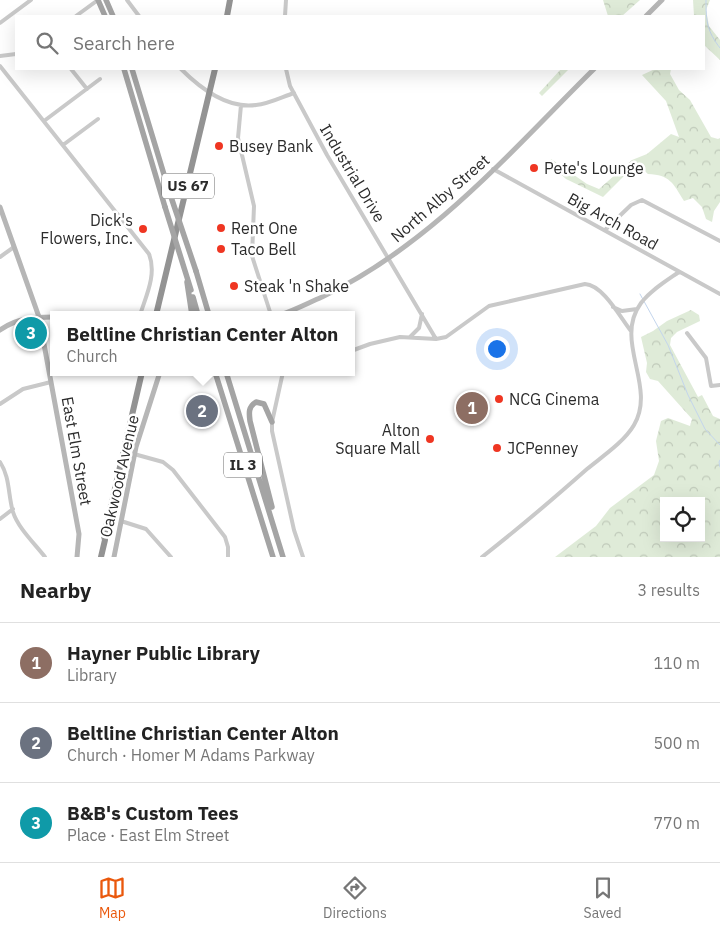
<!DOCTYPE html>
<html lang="en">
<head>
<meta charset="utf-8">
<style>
	body { margin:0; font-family:"IBM Plex Sans",sans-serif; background:#f2f2f2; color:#222 }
	.controls { position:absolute; right:15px; bottom:15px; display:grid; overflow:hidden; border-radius:0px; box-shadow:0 5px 20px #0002 }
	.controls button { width:45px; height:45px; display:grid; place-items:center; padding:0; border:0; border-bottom:1px solid #e0e0e0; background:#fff; color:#222; font:25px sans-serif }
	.you { position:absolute; left:496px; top:348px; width:18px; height:18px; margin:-12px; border:4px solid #fff; border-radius:50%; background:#1a73e8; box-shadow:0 0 0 8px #1a73e833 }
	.badge { display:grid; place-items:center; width:32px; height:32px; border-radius:50%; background:#ea580c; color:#fff; font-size:16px; font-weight:700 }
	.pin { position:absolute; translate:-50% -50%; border:2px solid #fff; box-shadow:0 1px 5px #0006 }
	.popup { position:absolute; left:50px; top:311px; width:305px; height:65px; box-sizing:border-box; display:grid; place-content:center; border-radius:0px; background:#fff; filter:drop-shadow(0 1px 4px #0005); font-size:16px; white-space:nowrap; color:#767676 }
	.popup b { font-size:19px; color:#222 }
	.popup::after { content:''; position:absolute; left:50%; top:100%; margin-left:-10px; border:10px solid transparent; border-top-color:#fff }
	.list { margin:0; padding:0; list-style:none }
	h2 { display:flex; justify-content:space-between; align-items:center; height:65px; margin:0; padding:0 20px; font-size:21px }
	h2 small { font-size:16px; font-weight:400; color:#767676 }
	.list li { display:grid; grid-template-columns:32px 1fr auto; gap:15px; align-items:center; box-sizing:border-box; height:80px; padding:0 20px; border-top:1px solid #e0e0e0 }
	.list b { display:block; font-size:19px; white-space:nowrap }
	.list p { margin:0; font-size:16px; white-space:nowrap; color:#767676 }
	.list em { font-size:16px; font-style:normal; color:#767676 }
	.icon { flex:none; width:28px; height:28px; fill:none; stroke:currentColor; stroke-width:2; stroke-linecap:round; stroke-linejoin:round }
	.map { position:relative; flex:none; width:720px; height:557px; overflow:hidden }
	.search { position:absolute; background:#fff; box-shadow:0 5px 20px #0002; left:15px; right:15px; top:15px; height:55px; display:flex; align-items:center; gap:12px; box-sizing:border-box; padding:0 18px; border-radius:0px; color:#767676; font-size:19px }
	.sheet { height:305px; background:#fff }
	nav { display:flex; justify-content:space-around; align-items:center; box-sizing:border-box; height:70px; border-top:1px solid #e0e0e0; background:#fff; font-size:14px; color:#767676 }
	nav a { display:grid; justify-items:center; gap:2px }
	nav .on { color:#ea580c }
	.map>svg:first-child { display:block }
	.forest { fill:url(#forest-crowns); fill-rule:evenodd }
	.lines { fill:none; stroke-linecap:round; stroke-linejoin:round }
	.stream { stroke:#c3d5ed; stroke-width:1 }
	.street { stroke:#c9c9c9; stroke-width:4 }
	.secondary { stroke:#b6b6b6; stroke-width:5 }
	.primary { stroke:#a4a4a4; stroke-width:5.5 }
	.highway { stroke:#939393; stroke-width:6 }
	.primary-bridge { stroke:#a4a4a4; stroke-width:5.5 }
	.poi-dot { fill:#ef3622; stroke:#fff; stroke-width:2 }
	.labels { text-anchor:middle; stroke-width:5; stroke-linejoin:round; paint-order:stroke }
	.shield { fill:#fff; stroke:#6b6b6b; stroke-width:1 }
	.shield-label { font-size:15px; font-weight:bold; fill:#2c2c2c }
	.poi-label { font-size:16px; fill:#2c2c2c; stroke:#fff; text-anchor:start }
	.street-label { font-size:16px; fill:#2c2c2c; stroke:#fff }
</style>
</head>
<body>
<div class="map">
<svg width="720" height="557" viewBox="0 0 720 557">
	<defs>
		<pattern id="forest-crowns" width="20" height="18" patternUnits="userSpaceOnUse" patternTransform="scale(1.25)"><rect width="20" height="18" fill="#dfebd8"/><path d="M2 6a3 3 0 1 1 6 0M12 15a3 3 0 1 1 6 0" fill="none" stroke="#c0caba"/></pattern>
	</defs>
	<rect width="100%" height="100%" fill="#fff"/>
	<!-- forest -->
	<path class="forest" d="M603,0h37l-18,16h-14z
		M693,0h17l-4,10 3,16 11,14v20l-16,-15v-29h-10z
		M561,69h8l-27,27 -3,-3z
		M655,69h16l-1,5 9,16 11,10 21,37 7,2 2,-1v64l-6,9 -2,11 -6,-3 -4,-12 -9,-9 -9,3c-11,-18 -14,-26 -36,-27l-7,-7 -10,2 -28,28 -37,-18 -16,-14 1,-6 36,25 12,5 33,-29 15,-6 24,-20 8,3 -13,-36 -24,-26z
		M691,310l8,5 1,6 -23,11 -6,6 -1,7 28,52 4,-2 11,21 7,3v138h-165l41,-31 14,-18 44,-33 5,-14 -3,-20 5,-20 7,-3 22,8 2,-7 -34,-38 -8,-2 -4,-7 1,-9 -6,-26 12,-6 14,-10zM664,501h37v37h-37z"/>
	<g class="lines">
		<!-- stream -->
		<path class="stream" d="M706,0c0,22 1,31 14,48
			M640,294l28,51 20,50 17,34 15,16
			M720,460l-1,2 1,5"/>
		<!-- street -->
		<path class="street" d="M127,0l12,16
			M76,16l22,-16
			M285,16l1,-16
			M0,23l31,-23
			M0,56l16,-2
			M0,66l149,188c8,20 -3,42 -9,61
			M71,69l16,20
			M181,69c19,19 47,40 75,36 13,-1 26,-8 38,-12
			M286,69l4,17 37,69 109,184
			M241,105l-3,33 16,68 -2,50 19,59
			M44,121l56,-42
			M63,145l35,-26
			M493,169l227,125
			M605,230l26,-25 11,-5 78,41
			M0,257l14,-10
			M613,307l9,4 15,-2
			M687,333l19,25 5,28 9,-1
			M410,337l9,-9 3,-14
			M351,351l19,-7 30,-7 36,2 10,-2 43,-31 96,-22c18,1 35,33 46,47
			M283,372l-11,50v9l22,99 9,27
			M283,373l21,-1
			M0,404l23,-15 28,-7
			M134,454l29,8 10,8 52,67 3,10v10
			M0,462c10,15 8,33 13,50 5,16 22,32 32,45
			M0,519l13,-10
			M121,521l25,8 25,28
			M482,557c36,-28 71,-58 105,-88 16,-13 37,-27 47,-44 23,-39 -21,-84 7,-122 10,-13 25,-22 38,-31"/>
		<!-- secondary -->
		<path class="secondary" d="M646,16l16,-16
			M0,207l39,110 40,217 -2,23
			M280,315c15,-5 28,-12 42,-18 109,-52 188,-145 272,-228
			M0,330c17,-12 33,-13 53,-13
			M114,557l22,-110 24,-75"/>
		<!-- primary -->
		<path class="primary" d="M98,0l7,16
			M106,0l7,16
			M124,69l41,138
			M132,69l37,122
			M196,271l13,44
			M187,282l5,33
			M193,297l5,18
			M215,372l58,185
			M226,372l57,185
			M272,507l-22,-86c-1,-8 -2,-14 6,-19l8,2 8,18"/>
		<!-- highway -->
		<path class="highway" d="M227,16l3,-16
			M156,315l59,-246
			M101,557l4,-17 -1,-4 38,-164"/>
		<!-- primary-bridge -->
		<path class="primary-bridge" d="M169,191l27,80
			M165,207l26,83"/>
	</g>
	<!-- markers -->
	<g class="poi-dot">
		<circle cx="219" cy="146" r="5"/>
		<circle cx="534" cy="168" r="5"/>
		<circle cx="221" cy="228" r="5"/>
		<circle cx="143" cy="229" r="5"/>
		<circle cx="221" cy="249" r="5"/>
		<circle cx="234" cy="286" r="5"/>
		<circle cx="499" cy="399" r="5"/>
		<circle cx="430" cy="439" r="5"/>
		<circle cx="497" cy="448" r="5"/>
	</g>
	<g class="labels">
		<!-- shield labels -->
		<g class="shield">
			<rect x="162" y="173.5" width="52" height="25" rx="4"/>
			<rect x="224" y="452.5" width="38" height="25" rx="4"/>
		</g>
		<g class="shield-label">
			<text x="188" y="191">US 67</text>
			<text x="243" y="470">IL 3</text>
		</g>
		<!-- poi labels -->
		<g class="poi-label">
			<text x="229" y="152">Busey Bank</text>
			<text x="544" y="174">Pete's Lounge</text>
			<text x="133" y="226" text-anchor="end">Dick's<tspan x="133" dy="18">Flowers, Inc.</tspan></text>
			<text x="231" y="234">Rent One</text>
			<text x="231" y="255">Taco Bell</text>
			<text x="244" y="292">Steak 'n Shake</text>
			<text x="509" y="405">NCG Cinema</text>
			<text x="420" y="436" text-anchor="end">Alton<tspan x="420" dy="18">Square Mall</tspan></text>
			<text x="507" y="454">JCPenney</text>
		</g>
		<!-- street labels -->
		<g class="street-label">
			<text transform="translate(353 173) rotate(59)" y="6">Industrial Drive</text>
			<text transform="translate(440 198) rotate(-41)" y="6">North Alby Street</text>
			<text transform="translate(613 221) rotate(29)" y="6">Big Arch Road</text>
			<text transform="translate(77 451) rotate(80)" y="6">East Elm Street</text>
			<text transform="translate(119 476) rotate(-77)" y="6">Oakwood Avenue</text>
		</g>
	</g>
</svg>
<div class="controls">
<button><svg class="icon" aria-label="locate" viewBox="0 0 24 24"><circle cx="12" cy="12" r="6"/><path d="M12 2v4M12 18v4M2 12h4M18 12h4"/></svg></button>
</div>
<div class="you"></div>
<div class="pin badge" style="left:472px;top:408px;background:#8d6e63">1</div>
<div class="pin badge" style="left:202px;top:411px;background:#6b7280">2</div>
<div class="popup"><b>Beltline Christian Center Alton</b>Church</div>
<div class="pin badge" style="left:31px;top:333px;background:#0f9aa8">3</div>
<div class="search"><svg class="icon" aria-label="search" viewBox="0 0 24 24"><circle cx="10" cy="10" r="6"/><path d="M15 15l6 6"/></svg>Search here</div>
</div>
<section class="sheet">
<h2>Nearby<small>3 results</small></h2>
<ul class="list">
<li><span class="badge" style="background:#8d6e63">1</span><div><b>Hayner Public Library</b><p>Library</p></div><em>110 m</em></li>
<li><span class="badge" style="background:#6b7280">2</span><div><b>Beltline Christian Center Alton</b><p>Church · Homer M Adams Parkway</p></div><em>500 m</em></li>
<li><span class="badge" style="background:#0f9aa8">3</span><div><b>B&amp;B's Custom Tees</b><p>Place · East Elm Street</p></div><em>770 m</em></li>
</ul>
</section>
<nav>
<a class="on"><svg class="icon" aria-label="map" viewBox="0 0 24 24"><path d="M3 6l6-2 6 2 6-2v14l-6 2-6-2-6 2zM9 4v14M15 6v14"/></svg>Map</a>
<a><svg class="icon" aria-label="directions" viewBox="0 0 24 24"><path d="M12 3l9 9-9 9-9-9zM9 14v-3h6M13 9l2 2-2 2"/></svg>Directions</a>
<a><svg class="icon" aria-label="saved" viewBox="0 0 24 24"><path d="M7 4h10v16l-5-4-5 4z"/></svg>Saved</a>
</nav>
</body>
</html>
